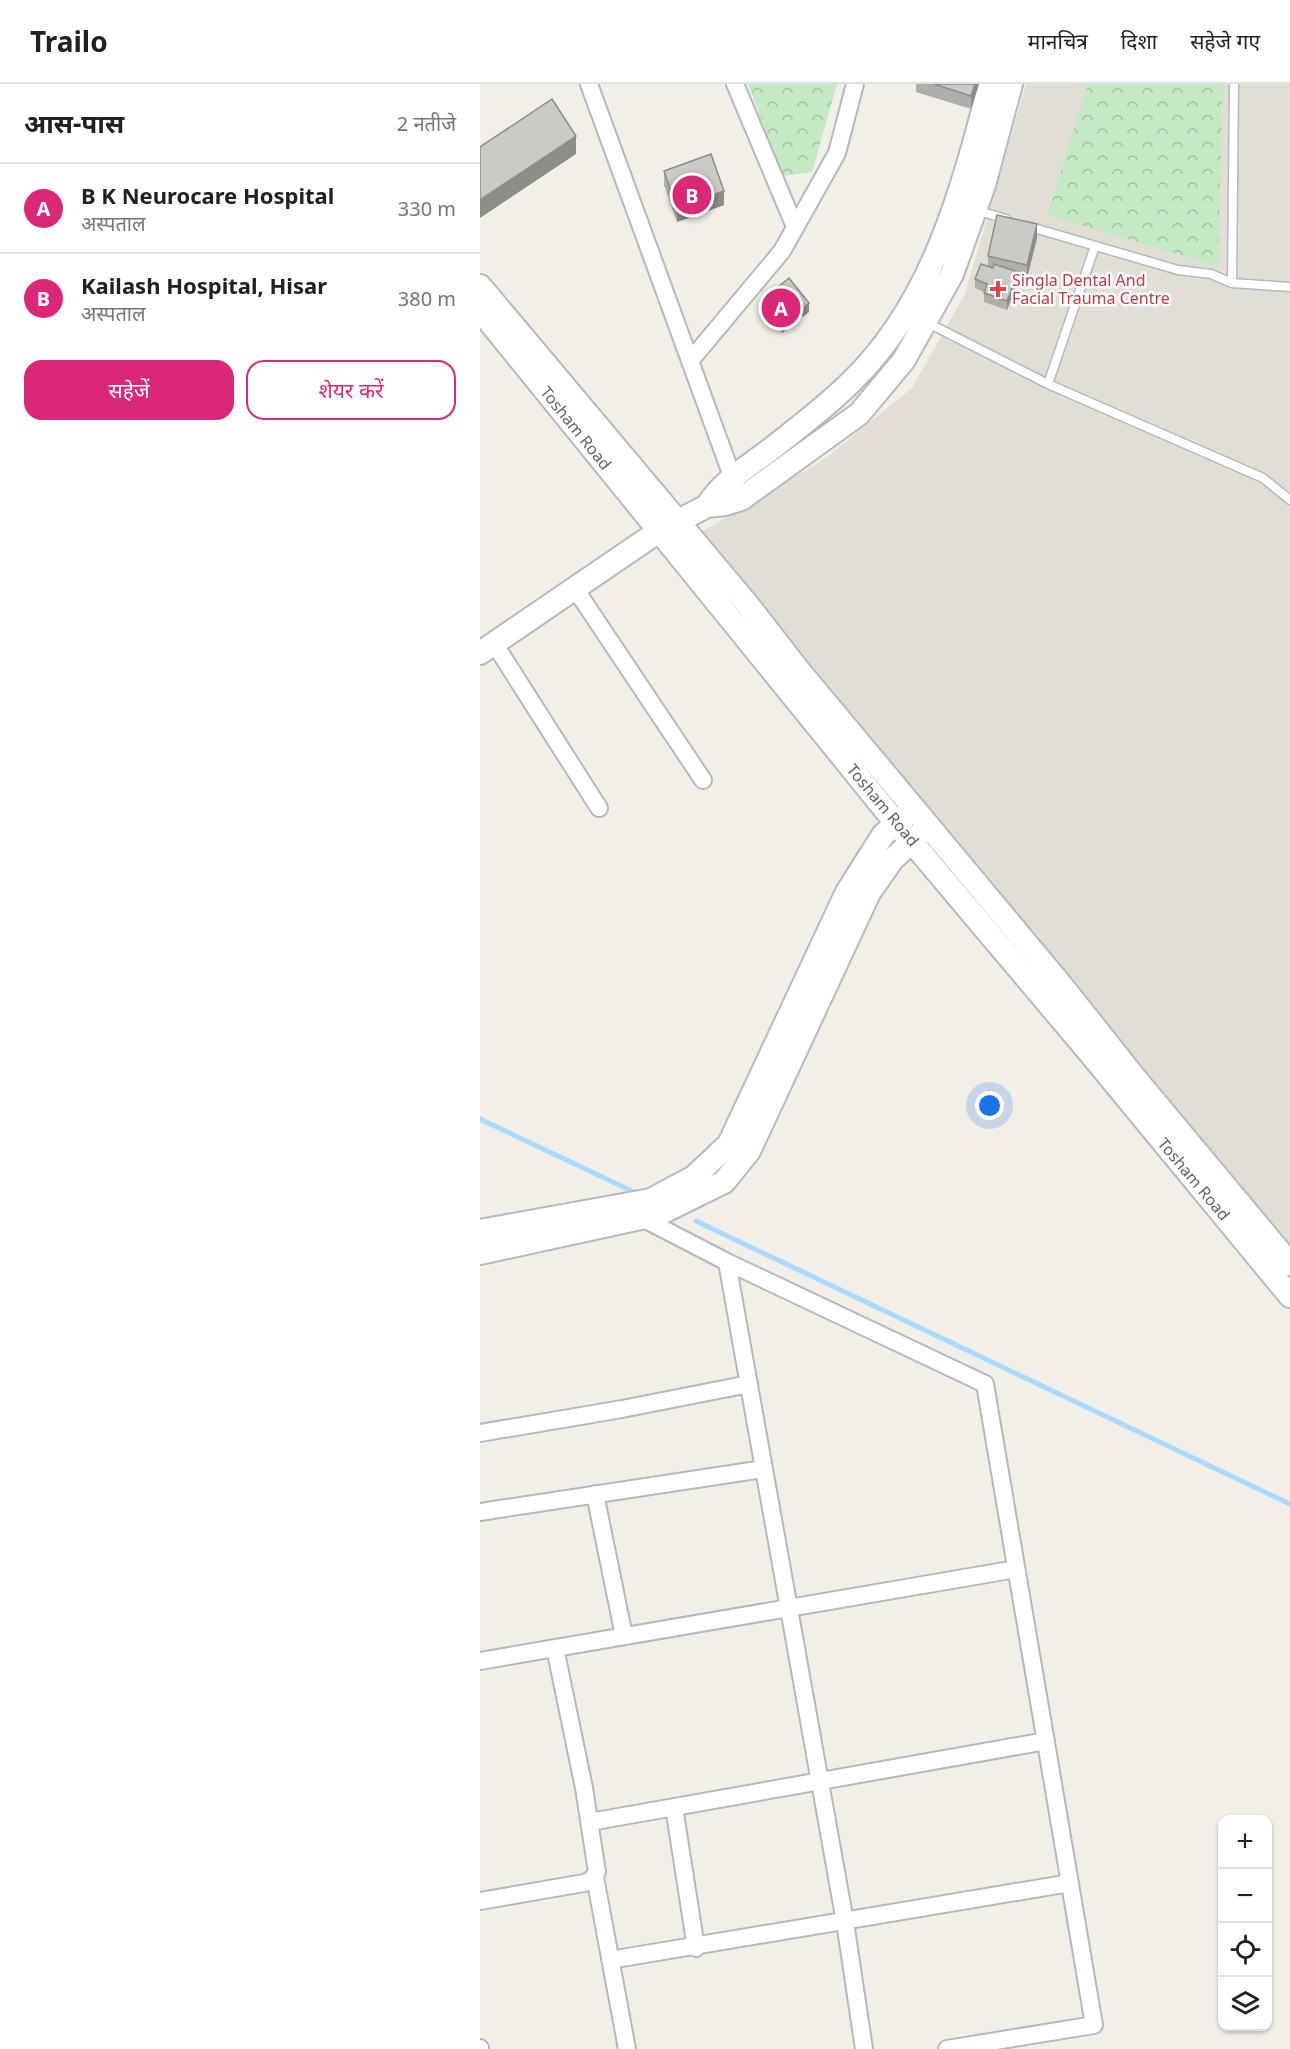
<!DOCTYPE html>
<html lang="hi">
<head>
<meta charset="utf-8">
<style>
	body { margin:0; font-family:"Noto Sans","Noto Sans Devanagari",sans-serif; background:#f6f6f6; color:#202124 }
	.controls { position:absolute; right:18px; bottom:18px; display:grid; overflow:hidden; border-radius:12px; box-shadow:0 2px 4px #0004 }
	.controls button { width:54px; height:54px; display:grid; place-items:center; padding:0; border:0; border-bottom:2px solid #e0e0e0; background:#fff; color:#202124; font:30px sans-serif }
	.you { position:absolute; left:510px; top:1022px; width:21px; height:21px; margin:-15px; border:4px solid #fff; border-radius:50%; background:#1a73e8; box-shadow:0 0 0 9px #1a73e833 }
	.badge { display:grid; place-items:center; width:39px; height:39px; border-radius:50%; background:#db2777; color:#fff; font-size:20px; font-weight:700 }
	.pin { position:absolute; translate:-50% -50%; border:3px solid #fff; box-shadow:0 2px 6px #0006 }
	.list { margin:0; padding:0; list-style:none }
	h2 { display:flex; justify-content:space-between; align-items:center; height:78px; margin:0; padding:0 24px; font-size:26px }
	h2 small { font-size:20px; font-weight:400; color:#757577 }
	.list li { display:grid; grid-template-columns:39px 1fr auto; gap:18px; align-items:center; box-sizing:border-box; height:90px; padding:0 24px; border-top:2px solid #e0e0e0 }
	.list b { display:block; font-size:22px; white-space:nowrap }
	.list p { margin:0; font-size:20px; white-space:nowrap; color:#757577 }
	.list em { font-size:20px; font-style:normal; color:#757577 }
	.actions { display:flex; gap:12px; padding:18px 24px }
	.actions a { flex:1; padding:14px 0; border:2px solid #db2777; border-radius:18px; text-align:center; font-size:21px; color:#db2777 }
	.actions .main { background:#db2777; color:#fff }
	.icon { flex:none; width:33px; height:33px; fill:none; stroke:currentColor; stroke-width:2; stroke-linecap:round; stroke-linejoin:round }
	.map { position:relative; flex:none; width:810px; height:1965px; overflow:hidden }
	header { display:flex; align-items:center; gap:36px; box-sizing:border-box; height:84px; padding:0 30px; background:#fff; border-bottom:2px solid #e0e0e0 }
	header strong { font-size:28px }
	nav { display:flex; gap:33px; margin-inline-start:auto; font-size:21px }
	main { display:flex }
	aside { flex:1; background:#fff }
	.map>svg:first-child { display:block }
	.education { fill:#e1ded6 }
	.park { fill:url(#park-crowns) }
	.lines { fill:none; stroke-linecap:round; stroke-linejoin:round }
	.stream { stroke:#aadaff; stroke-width:5 }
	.lane-casing { stroke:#b5b8bc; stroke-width:11 }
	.street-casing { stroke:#b5b8bc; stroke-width:20 }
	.secondary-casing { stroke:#b6babf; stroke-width:26 }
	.lane { stroke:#fff; stroke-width:8 }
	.street { stroke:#fff; stroke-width:16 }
	.secondary { stroke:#fff; stroke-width:22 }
	.wall { fill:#afaea9 }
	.shaded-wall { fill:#8f8d8a }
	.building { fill:#cccac5; stroke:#8f8d8a; stroke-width:1.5 }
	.health-dot { fill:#e0444e; stroke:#fff; stroke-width:2 }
	.labels { text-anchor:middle; stroke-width:5; stroke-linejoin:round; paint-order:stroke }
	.health-label { font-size:16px; fill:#be3a42; stroke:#fff; text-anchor:start }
	.street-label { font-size:16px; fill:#5f6368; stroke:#fff }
</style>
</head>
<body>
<header>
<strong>Trailo</strong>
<nav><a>मानचित्र</a><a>दिशा</a><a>सहेजे गए</a></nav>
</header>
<main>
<aside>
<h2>आस-पास<small>2 नतीजे</small></h2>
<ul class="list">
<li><span class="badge">A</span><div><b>B K Neurocare Hospital</b><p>अस्पताल</p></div><em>330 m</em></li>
<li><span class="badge">B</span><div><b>Kailash Hospital, Hisar</b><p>अस्पताल</p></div><em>380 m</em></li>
</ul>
<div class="actions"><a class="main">सहेजें</a><a>शेयर करें</a></div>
</aside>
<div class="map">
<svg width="810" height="1965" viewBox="0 0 810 1965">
	<defs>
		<pattern id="park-crowns" width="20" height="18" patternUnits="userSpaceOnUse" patternTransform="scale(1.5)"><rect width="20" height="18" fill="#c5e8c5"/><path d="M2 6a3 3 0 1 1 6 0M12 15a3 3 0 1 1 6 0" fill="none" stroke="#a3c0a4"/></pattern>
	</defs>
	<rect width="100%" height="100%" fill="#f1efe8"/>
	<!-- education -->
	<path class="education" d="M546,0h264v1168l-592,-718 128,-76 86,-70 53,-94z"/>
	<!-- park -->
	<path class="park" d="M268,0h89l-25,88 -29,4z
		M608,0h135l-5,182 -171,-51z"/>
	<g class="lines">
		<!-- stream -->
		<path class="stream" d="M0,1035l158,75
			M216,1137l594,283"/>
		<!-- lane casing -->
		<g class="lane-casing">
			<path id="lane" d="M495,126l31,9
				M547,142l151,44 33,4 21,9 58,4
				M752,199l2,-199
				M446,238l122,62 215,94 27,22
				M568,300l47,-138"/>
		</g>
		<!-- street casing -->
		<g class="street-casing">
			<path id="street" d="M109,0l147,403
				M255,0l60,143
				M210,277l92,-110 55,-98 18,-69
				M94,503l129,193
				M14,559l105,165
				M158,1132l89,46 258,122 109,641 -147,24
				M247,1178l118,660 19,127
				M0,1349l142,-24 127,-25
				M115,1410l29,142
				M0,1428l284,-43
				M0,1577l536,-92
				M194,1723l22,141
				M110,1738l456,-81
				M115,1793l32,172
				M0,1817l104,-18 7,-3 6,-8 -13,-84 -29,-140
				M130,1876l460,-77
				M0,1964v1"/>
		</g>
		<!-- secondary casing -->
		<g class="secondary-casing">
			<path id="secondary" d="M0,202l268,319 48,62 266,319 73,92 155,186
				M0,226l416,513 193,229 201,244
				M227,422c16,-26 40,-38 64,-57 27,-21 56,-43 80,-67 82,-79 111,-192 139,-298
				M0,569l179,-122 48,-25 18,-2 16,-5 118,-85 45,-54 48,-86 32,-89 27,-101
				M0,1147l171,-31 43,-23 35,-33 118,-252 36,-57 23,-20
				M0,1169l179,-39 65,-32 25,-31 120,-258 23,-33 30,-28"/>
		</g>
		<!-- lane -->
		<use href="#lane" class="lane"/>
		<!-- street -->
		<use href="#street" class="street"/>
		<!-- secondary -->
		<use href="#secondary" class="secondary"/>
	</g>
	<!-- wall -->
	<path class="wall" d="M436,0h63l-8,25 -55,-17z
		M184,87l60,34 -47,17 -13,-37z
		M557,154l-10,40 -9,-2v5l-11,29 -23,-8v-10l-9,-4v-9l13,-12v-11z
		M282,216l47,12 -27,21 -20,-24z"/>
	<!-- shaded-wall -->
	<path class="shaded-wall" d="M495,0h4l-8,25v-13z
		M96,52v18l-96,64v-18z
		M244,107v14l-47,17v-14z
		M557,140v14l-10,40v-13z
		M538,188v9l-11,29v-9z
		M329,219v9l-27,21v-9z"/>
	<!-- building -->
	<path class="building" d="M454,0h41l-4,12z
		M72,15l24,37 -96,64v-53z
		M231,70l13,37 -47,17 -13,-37z
		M517,131l40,9 -10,41 -39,-9z
		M501,180l12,4 1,-4 24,8 -11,29 -23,-8 3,-9 -12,-5z
		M309,194l20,25 -27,21 -20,-24z"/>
	<!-- markers -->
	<path class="health-dot" d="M515 196h6v6h6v6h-6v6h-6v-6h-6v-6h6z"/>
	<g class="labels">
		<!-- health labels -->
		<g class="health-label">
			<text x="532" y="202">Singla Dental And<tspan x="532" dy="18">Facial Trauma Centre</tspan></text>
		</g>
		<!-- street labels -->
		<g class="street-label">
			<text transform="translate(96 344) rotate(51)" y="6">Tosham Road</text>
			<text transform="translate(403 721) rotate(50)" y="6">Tosham Road</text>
			<text transform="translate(714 1095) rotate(50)" y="6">Tosham Road</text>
		</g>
	</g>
</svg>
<div class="controls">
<button>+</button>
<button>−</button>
<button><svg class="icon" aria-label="locate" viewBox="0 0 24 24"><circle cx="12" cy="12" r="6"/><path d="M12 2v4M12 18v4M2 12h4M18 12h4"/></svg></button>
<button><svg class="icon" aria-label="layers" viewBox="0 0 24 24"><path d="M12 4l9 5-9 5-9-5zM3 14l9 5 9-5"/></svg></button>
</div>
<div class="you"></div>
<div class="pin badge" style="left:301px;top:224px">A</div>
<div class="pin badge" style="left:212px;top:111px">B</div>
</div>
</main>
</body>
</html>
